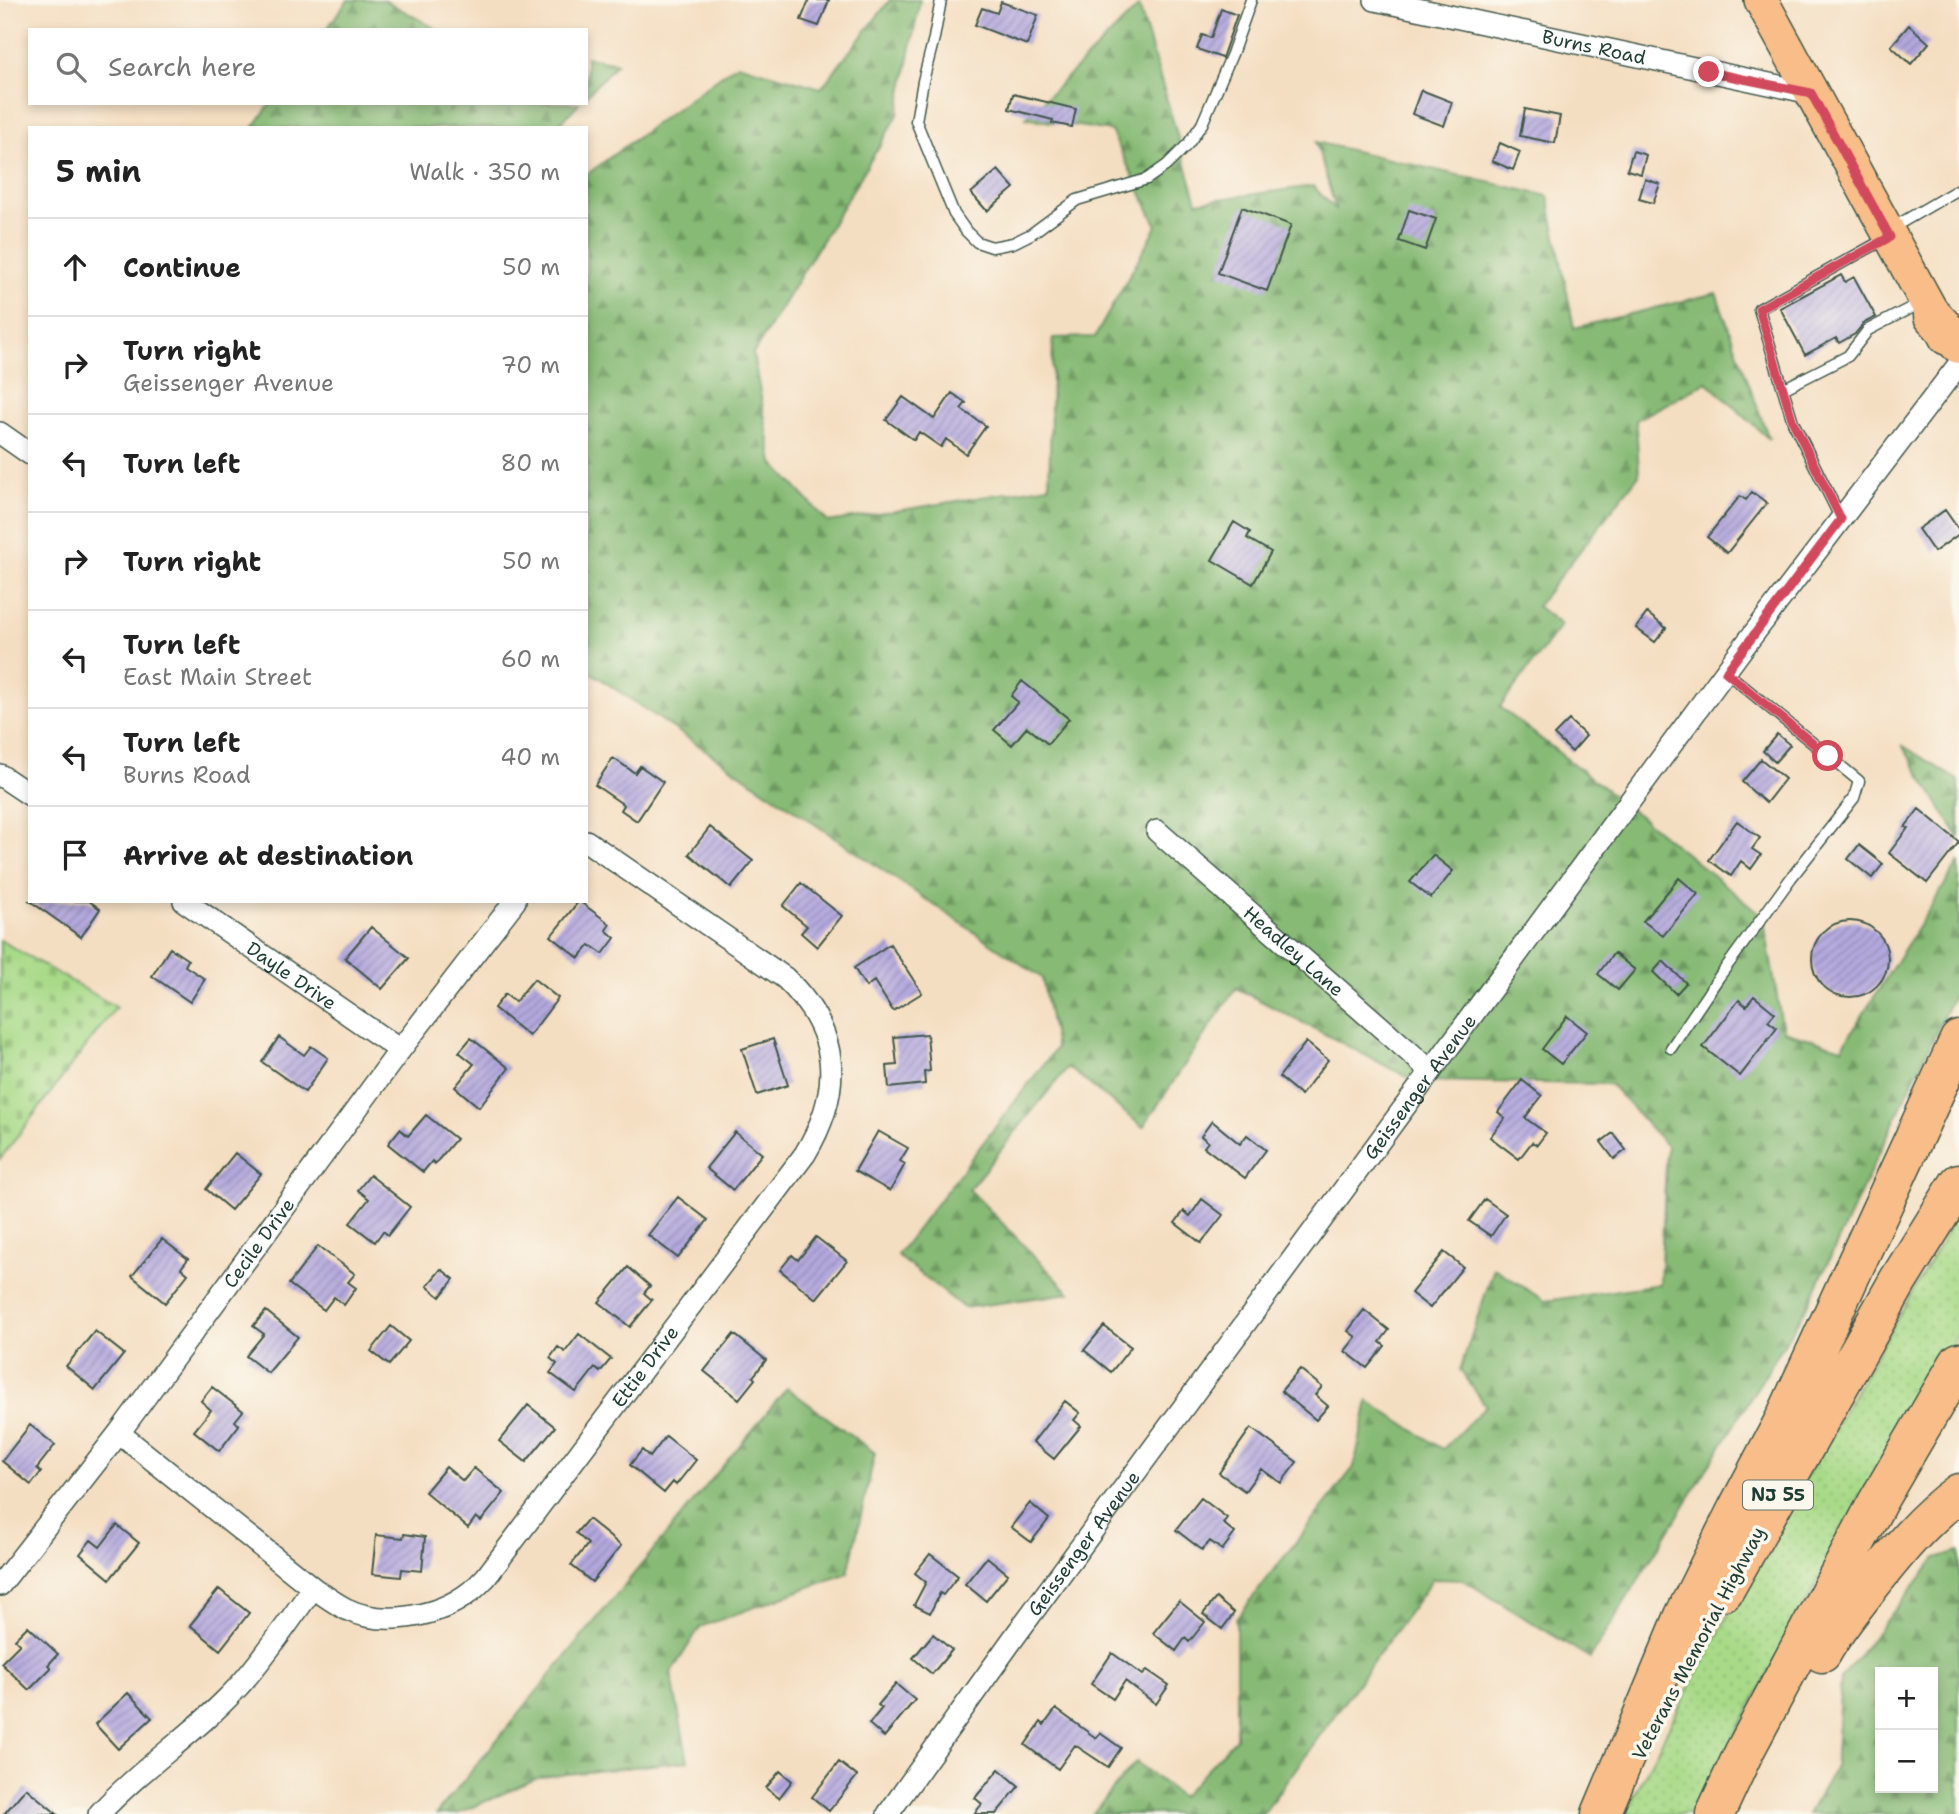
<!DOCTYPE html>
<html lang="en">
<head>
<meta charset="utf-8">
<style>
	body { margin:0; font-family:"Shantell Sans",sans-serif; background:#f6f6f6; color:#222 }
	.controls { position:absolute; right:21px; bottom:21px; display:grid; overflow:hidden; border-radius:0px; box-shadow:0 4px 10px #0003 }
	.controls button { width:63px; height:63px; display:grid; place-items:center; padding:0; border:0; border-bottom:2px solid #e0e0e0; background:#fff; color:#222; font:35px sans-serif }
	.stop { position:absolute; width:21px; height:21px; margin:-16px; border:5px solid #d1495b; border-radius:50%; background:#fff }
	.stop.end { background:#d1495b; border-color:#fff; box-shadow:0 2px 7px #0008 }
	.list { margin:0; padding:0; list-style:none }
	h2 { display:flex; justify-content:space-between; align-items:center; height:91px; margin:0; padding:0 28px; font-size:30px }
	h2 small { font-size:23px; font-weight:400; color:#767676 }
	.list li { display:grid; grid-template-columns:46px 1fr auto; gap:21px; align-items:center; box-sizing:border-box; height:98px; padding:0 28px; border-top:2px solid #e0e0e0 }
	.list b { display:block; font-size:26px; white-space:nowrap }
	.list p { margin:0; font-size:23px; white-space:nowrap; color:#767676 }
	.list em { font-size:23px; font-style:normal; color:#767676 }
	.icon { flex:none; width:38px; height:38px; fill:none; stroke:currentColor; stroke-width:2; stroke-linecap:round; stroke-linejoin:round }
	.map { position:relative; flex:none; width:1959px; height:1814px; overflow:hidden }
	.search { position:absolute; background:#fff; box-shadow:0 4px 10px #0003; left:28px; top:28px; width:560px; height:77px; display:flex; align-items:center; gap:18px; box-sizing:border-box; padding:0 24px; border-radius:0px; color:#767676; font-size:26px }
	.panel { position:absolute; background:#fff; box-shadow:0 4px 10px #0003; left:28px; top:126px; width:560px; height:777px; border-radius:0px }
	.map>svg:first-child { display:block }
	.grass { fill:url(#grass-dots); stroke:#648c5e; stroke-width:2 }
	.forest { fill:url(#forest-firs); stroke:#527c54; stroke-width:2; fill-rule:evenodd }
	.cemetery { fill:url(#cemetery-stones); stroke:#648c5e; stroke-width:2 }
	.building { fill:url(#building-hatch) }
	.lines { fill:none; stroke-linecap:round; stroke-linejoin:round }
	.service-casing { stroke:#3f5549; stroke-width:13 }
	.minor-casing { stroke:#3f5549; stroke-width:24 }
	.primary-casing { stroke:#3f5549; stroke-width:36 }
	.motorway-casing { stroke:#3f5549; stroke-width:41 }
	.service { stroke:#fff; stroke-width:10 }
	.minor { stroke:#fff; stroke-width:21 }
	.primary { stroke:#f8bd89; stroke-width:33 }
	.motorway { stroke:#f8bd89; stroke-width:38 }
	.route { stroke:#d1495b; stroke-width:9 }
	.labels { text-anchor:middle; stroke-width:7; stroke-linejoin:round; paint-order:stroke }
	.shield { fill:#fbf7ec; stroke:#61756b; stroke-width:2 }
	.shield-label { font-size:18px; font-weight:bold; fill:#1f3d34 }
	.street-label { font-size:19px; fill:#1f3d34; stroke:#fbf7ec }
</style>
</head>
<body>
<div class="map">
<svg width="1959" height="1814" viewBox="0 0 1959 1814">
	<defs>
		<pattern id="grass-dots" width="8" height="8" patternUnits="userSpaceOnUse" patternTransform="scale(1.75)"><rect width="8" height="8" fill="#a8da88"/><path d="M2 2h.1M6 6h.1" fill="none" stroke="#90bc76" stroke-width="1.8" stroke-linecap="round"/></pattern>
		<pattern id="forest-firs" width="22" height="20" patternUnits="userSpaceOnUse" patternTransform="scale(1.75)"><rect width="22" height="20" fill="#86ba74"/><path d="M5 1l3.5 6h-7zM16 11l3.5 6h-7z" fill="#6d9860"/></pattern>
		<pattern id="cemetery-stones" width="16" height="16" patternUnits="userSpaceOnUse" patternTransform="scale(1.75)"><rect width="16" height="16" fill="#a8da88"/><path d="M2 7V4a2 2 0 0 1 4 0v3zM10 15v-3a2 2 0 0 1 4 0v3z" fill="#90bc76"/></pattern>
		<pattern id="building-hatch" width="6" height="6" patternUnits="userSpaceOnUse" patternTransform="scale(1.75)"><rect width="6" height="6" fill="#b4a9de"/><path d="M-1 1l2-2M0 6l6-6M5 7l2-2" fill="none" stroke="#928bb5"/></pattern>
	</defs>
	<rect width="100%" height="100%" fill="#fbf7ec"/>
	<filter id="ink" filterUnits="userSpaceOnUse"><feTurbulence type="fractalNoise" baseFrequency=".0143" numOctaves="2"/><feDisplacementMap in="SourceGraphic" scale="14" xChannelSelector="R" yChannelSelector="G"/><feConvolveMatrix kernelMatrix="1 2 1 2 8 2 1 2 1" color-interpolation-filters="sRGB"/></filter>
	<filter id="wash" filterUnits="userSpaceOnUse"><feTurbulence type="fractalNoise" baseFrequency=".00686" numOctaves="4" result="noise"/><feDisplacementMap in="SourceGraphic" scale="28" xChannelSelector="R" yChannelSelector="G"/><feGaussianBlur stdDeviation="1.57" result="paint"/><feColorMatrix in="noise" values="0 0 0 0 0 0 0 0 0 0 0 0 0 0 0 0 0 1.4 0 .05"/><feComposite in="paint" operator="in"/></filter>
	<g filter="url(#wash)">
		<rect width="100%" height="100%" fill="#f4dec1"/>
		<!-- grass -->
		<path class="grass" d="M1959,1211v121l-94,162 -136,253 -34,67h-70l49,-97 78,-147z"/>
		<!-- forest -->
		<path class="forest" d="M348,0h36l54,30h-112z
			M890,0h30l-22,115 -145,239 20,109 55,59 221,-36 4,-148 42,-1 62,-111 -46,-95 -85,-13 113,-112 58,196 116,-16 23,24 -20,-68 232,54 26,132 142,-35 53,146 -62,-57 -71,38 3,55 -102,131 24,19 -61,82 126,98 137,111 20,115 59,17 117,-186v121l-152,324 -217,351 -127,-78 -30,-1 -170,235h-171l44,-52 45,35 55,-59v-119l118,-152 14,-66 75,48 43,-43 -26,-36 34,-102 51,33 115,-17 7,-138 -57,-62 -195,-3 -179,-93 -93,139 -75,-60 -99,122 101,104 -106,15 -67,-53 159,-207 -14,-70 -456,-309v-494l151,-111 84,24z
			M586,57l31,6 -31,33z
			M271,103h180l-3,10 10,-10h121l-23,25h-303z
			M1902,745l57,36v57z
			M787,1388l88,65 -27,120 -148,54 -29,46 17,88 -148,16 -83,37h-21z
			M1959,1551v263h-151l27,-46 6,-90 95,-120zM1880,1672h53v116h-53z"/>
		<!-- cemetery -->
		<path class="cemetery" d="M0,940l116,67 -116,152z"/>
		<g id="blocks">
			<!-- building -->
			<path class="building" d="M809,0h20l-10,26 -18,-6z
				M1001,2l37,13 -11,30 -52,-20 7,-17 15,5z
				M1221,9l16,6 -15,43 -25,-9 5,-14 9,3z
				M1909,25l20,18 -18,21 -20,-18z
				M1421,90l31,12 -8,24 -32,-12z
				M1013,94l63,15 -4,18 -20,-4 1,-3 -44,-11z
				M1525,109l35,7 -5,27 -35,-7z
				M1500,143l20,9 -7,18 -21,-9z
				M1633,151l13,4 -5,19 -14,-4z
				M998,170l16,18 -27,23 -16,-18z
				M1645,179l15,5 -7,19 -14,-4z
				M1242,207l49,18 -24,66 -49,-18z
				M1409,210l27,9 -11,31 -26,-9z
				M1841,275l4,7 9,-5 22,40 -12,6 -9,11 -16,9 -3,-5 -31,17 -25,-47z
				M952,393l14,10 -5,6 25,17 -20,28 -20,-15 -5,8 -22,-15 -5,8 -28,-20 17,-23 31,22z
				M1752,492l15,11 -40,50 -20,-16 33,-41 6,4z
				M1945,510l14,20v4l-25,18 -16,-23z
				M1234,522l16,10 -3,6 24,14 -18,32 -41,-24z
				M1647,613l19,15 -11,14 -19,-14z
				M1022,681l47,38 -21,25 -21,-17 -15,18 -18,-15 24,-28 -7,-6z
				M1569,720l17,16 -14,16 -18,-17z
				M1777,734l13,11 -15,17 -12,-11z
				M613,758l22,15 5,-7 23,16 -26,39 -16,-11 3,-5 -29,-20z
				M1761,759l24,20 -19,24 -24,-21z
				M1919,809l40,33 -32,41 -38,-30 19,-25 -3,-1z
				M1737,821l23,17 -8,11 9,6 -10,14 -10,-8 -10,15 -22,-16z
				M710,827l43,34 -22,27 -42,-34z
				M1859,845l24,19 -11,14 -24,-19z
				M1433,855l20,16 -22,27 -21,-16z
				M1679,878l19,16 -35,42 -20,-15z
				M801,883l41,33 -25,31 -16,-14 6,-7 -24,-20z
				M30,901h59l11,8 -19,28z
				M579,901l31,23 -4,6 9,8 -12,16 -13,-9 -11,13 -28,-22z
				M1812 959a38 38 0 1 1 76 0a38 38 0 1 1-76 0Z
				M371,927l38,31 -27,31 -37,-31z
				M890,944l32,49 -29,18 -19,-30 -8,6 -12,-19z
				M170,948l18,12 -3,6 20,13 -15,23 -38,-26z
				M1614,953l21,17 -17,20 -20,-16z
				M1663,961l23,22 -10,11 -23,-22z
				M534,979l24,19 -29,38 -35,-28 11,-14 10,8z
				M1754,996l21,17 -7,8 9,7 -37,48 -37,-29 36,-47 7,6z
				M1567,1016l20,16 -26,32 -19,-15z
				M927,1034l3,37 -6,1 1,12 -36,4 -2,-22 10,-1 -3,-28z
				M279,1037l25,18 7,-9 17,12 -23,34 -43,-30z
				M471,1038l38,30 -30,39 -24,-20 19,-23 -15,-12z
				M773,1039l15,46 -31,10 -15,-46z
				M1306,1042l22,18 -27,35 -22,-18z
				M1522,1080l20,16 -17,22 21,15 -9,12 -5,-3 -13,17 -29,-22 15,-19 -7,-6z
				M426,1115l30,24 -21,25 -3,-3 -9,11 -35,-28 12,-15 8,7z
				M1212,1121l28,23 7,-9 19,15 -21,28 -41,-31 4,-5 -7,-6z
				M878,1131l30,17 -8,13 5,3 -15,27 -35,-20z
				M735,1132l27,22 -29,36 -27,-22z
				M1613,1133l13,17 -12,9 -13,-17z
				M235,1153l26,21 -30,36 -25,-21z
				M370,1175l40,32 -22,28 -5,-4 -8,11 -25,-19 19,-24 -11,-9z
				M678,1197l30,23 -30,38 -30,-23z
				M1202,1199l21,16 -22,28 -26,-20 9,-12 6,5z
				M1485,1199l21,15 -15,22 -22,-15z
				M816,1237l31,24 -31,38 -36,-29 12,-15 6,5z
				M162,1239l26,20 -7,9 7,6 -23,29 -33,-27z
				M318,1246l37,28 -7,8 8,6 -12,17 -10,-8 -10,13 -35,-26z
				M1444,1252l19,15 -33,41 -19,-15z
				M628,1267l22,19 -6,7 8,7 -22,27 -31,-25z
				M441,1269l13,10 -14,18 -13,-11z
				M1364,1310l25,20 -9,12 5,4 -18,22 -22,-17 11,-14 -8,-6z
				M266,1311l32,26 -30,36 -22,-17 18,-22 -11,-8z
				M391,1326l18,15 -20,24 -18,-14z
				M1104,1326l27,21 -20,25 -27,-22z
				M95,1331l29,23 -29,36 -29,-24z
				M579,1334l32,25 -11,13 -5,-4 -19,24 -26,-19 7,-9 -7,-6 8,-11 7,5z
				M734,1334l32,26 -13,17 2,2 -16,20 -35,-28z
				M1300,1369l22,18 -7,8 13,11 -12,14 -35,-29z
				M212,1387l31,24 -8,10 4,4 -20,26 -25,-20 17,-21 -10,-9z
				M1065,1401l15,12 -6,7 7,6 -27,33 -21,-17z
				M528,1405l27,22 -29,35 -27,-21z
				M30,1425l25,20 -18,23 4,4 -10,13 -29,-24z
				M1251,1428l46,34 -16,21 -20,-14 -16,22 -26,-18z
				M666,1436l30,24 -20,25 -3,-3 -9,11 -34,-28 12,-15 8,7z
				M446,1467l17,14 11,-13 30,25 -23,28 -5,-4 -8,11 -43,-36z
				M1201,1498l26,20 -4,5 12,10 -13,17 -12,-9 -8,9 -26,-20z
				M1030,1503l19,16 -18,23 -20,-15z
				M588,1519l33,27 -29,36 -21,-17 17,-21 -12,-11z
				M117,1525l22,18 -29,36 -30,-25 11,-14 9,7z
				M404,1534l21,3 -3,34 -20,-2 -1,8 -29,-3 4,-39 27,3z
				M930,1554l28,22 -15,19 -3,-2 -10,20 -16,-8 12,-23 -11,-9z
				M987,1557l21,17 -22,27 -21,-17z
				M219,1589l30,24 -29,37 -30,-25z
				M1216,1598l18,15 -12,16 -19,-15z
				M1179,1601l26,21 -16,20 -4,-4 -9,13 -23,-18z
				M28,1626l30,28 -10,11 3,3 -22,22 -28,-27 19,-19 -5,-5z
				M933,1634l19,16 -20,24 -19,-16z
				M1112,1653l31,22 4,-5 22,15 -13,19 -31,-23 -12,18 -22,-15z
				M896,1684l19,16 -31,37 -15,-13 13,-16 -4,-3z
				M128,1693l24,25 -34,31 -23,-25z
				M1056,1709l40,29 4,-5 21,15 -13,19 -33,-22 -17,24 -33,-24 16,-23 3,3z
				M839,1762l18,14 -28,35 -17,-14z
				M999,1769l20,17 -23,28h-22l8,-10 -7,-6z
				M780,1771l12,10 -13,17 -13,-10z
				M26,1788l31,26h-53z"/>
		</g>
	</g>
	<g filter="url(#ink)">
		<use href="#blocks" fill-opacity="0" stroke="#3f5549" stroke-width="2"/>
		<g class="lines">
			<!-- service casing -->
			<g class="service-casing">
				<path id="service" d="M941,0l-7,38 -11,43 -7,40 38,93 12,17 11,11 15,5 21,-4 18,-9 46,-34 70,-21 20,-14 21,-21 14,-20 30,-70 19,-54
					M1892,228l67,-39
					M1783,389l65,-33 20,-26 54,-28
					M1841,519l-48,-97 -34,-113 128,-71
					M1671,1048l48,-71 72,-99 63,-80 5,-17 -133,-109"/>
			</g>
			<!-- minor casing -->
			<g class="minor-casing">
				<g id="minor">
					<path id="s1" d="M1375,0l436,93"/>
					<path d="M0,433l30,21"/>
					<path d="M0,775l30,20"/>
					<path id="s2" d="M1157,831l274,240"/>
					<path id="s3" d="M184,901l216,149"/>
					<path id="s4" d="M119,1433l194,155c11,7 21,15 33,21 37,18 92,8 124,-17 6,-4 11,-10 16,-15l319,-423c39,-65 35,-123 -20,-176l-199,-137"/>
					<path id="s5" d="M0,1585l119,-152 281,-383 115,-149"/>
					<path d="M99,1814c43,-47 97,-81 139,-127 28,-31 51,-66 75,-99"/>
					<path id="s6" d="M888,1814l127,-178 724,-983 220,-289"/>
				</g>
			</g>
			<!-- primary casing -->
			<g class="primary-casing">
				<path id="primary" d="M1761,0l185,338"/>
			</g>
			<!-- motorway casing -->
			<g class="motorway-casing">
				<path id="motorway" d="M1933,316l26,28
					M1724,1591l174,-310 61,-98
					M1822,1653c13,-24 30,-44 47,-66 27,-34 54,-68 90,-94
					M1601,1814l83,-198 53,-107 47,-89 175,-380
					M1715,1814l28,-60 135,-253 81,-139"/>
			</g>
			<!-- service -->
			<use href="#service" class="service"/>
			<!-- minor -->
			<use href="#minor" class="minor"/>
			<!-- primary -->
			<use href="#primary" class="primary"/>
			<!-- motorway -->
			<use href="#motorway" class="motorway"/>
		</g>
	</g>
	<g class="lines" filter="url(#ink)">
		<!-- route -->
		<path class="route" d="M1709,72l102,21 79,144 -131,72 34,113 48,97 -115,153 102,84"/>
	</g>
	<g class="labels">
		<!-- shield labels -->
		<rect class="shield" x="1743" y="1480.5" width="70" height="29" rx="5"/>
		<g class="shield-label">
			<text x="1778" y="1501">NJ 55</text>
		</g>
		<!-- street labels -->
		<g class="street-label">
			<text dy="7" stroke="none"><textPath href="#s1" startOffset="224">Burns Road</textPath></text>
			<text dy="7" stroke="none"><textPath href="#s2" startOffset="182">Headley Lane</textPath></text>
			<text dy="7" stroke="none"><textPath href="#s3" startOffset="131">Dayle Drive</textPath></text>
			<text dy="7" stroke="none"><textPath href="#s6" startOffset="901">Geissenger Avenue</textPath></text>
			<text dy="7" stroke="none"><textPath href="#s5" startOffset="429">Cecile Drive</textPath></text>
			<text dy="7" stroke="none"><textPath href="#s4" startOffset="704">Ettie Drive</textPath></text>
			<text dy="7" stroke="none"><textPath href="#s6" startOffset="334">Geissenger Avenue</textPath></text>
			<text transform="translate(1698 1643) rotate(-62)" y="7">Veterans Memorial Highway</text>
		</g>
	</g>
</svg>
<div class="controls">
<button>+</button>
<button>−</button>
</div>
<div class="stop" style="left:1828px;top:756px"></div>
<div class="stop end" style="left:1709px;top:72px"></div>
<div class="search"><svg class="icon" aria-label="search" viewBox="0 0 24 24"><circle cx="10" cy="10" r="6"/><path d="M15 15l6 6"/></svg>Search here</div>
<section class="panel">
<h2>5 min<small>Walk · 350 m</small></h2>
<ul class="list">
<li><svg class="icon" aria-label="ahead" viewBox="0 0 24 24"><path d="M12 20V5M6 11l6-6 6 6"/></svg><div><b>Continue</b></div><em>50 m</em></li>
<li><svg class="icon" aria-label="right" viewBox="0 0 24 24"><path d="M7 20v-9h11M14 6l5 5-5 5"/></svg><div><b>Turn right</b><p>Geissenger Avenue</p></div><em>70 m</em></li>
<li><svg class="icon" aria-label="left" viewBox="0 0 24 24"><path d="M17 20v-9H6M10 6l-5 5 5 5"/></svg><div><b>Turn left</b></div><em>80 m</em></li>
<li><svg class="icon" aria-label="right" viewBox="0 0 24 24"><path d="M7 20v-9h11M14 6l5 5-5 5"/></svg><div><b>Turn right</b></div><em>50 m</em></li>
<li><svg class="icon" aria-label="left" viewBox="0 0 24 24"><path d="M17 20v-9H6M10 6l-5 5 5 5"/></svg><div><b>Turn left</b><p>East Main Street</p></div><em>60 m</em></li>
<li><svg class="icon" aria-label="left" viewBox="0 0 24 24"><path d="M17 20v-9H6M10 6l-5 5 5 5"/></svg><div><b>Turn left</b><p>Burns Road</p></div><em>40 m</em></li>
<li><svg class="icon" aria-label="arrive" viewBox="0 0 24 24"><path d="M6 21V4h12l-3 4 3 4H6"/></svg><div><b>Arrive at destination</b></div></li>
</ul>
</section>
</div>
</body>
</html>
